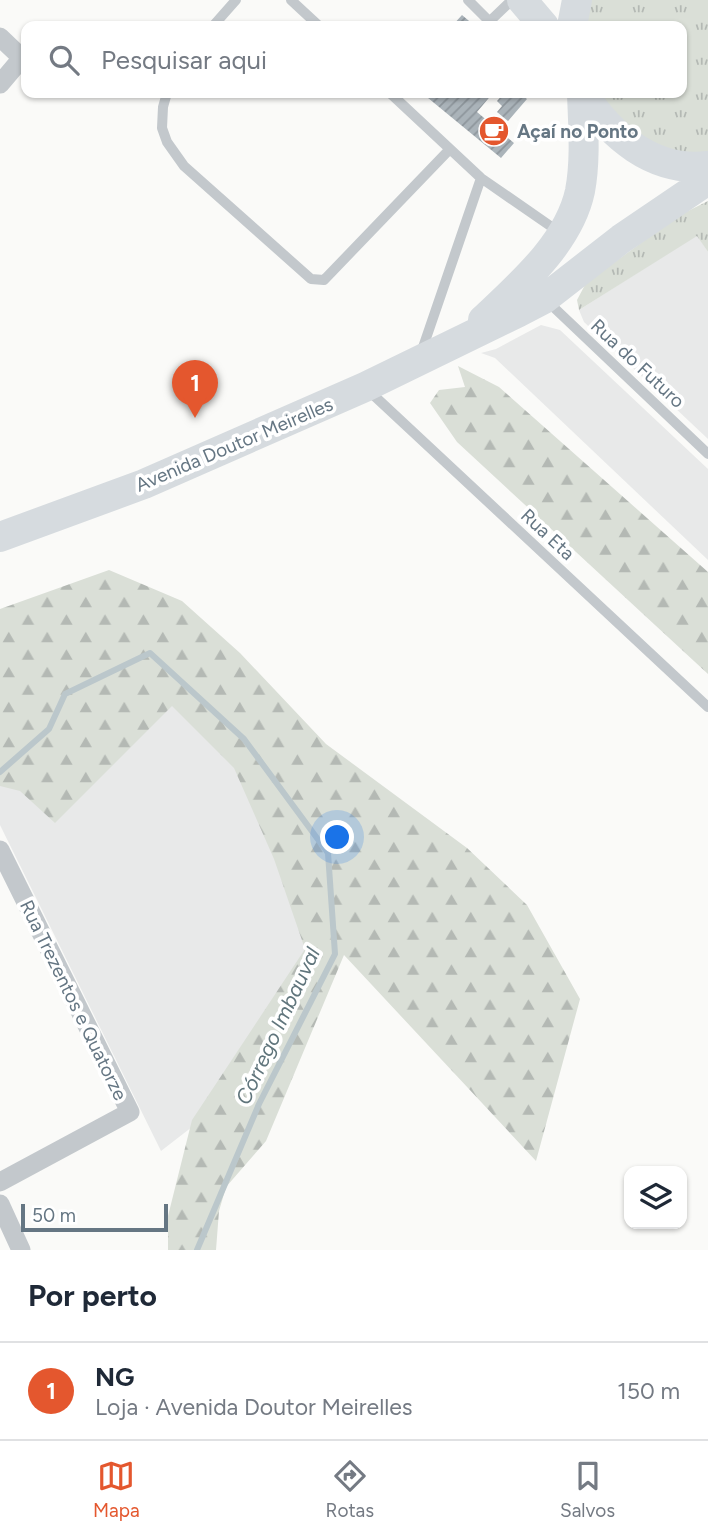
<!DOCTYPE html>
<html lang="pt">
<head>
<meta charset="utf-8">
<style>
	body { margin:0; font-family:Figtree,sans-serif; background:#f2f2f3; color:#1f2937 }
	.controls { position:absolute; right:21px; bottom:21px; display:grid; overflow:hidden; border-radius:14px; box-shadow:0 2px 5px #0004 }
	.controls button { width:63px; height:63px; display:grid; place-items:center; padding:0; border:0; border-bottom:2px solid #e0e1e3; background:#fff; color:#1f2937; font:35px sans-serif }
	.scale { position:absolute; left:21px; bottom:18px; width:147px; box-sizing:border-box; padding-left:7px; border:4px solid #657683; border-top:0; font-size:19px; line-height:24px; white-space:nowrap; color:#657683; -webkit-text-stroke:5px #fff; paint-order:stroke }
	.you { position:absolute; left:338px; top:838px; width:24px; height:24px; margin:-18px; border:5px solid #fff; border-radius:50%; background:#1a73e8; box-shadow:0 0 0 10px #1a73e833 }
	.badge { display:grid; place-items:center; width:46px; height:46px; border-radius:50%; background:#e4572e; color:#fff; font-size:23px; font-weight:700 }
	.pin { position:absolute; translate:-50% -58px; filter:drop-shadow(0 2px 4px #0008) }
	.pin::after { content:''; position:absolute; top:37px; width:24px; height:21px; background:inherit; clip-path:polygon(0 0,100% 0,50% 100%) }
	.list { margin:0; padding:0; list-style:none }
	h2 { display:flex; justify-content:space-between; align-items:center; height:91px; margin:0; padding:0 28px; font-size:30px }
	h2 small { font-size:23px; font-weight:400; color:#747a83 }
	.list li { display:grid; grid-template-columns:46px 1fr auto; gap:21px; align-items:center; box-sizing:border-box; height:98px; padding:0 28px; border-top:2px solid #e0e1e3 }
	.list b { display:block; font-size:26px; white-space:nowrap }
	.list p { margin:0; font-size:23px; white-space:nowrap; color:#747a83 }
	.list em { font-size:23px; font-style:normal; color:#747a83 }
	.icon { flex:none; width:38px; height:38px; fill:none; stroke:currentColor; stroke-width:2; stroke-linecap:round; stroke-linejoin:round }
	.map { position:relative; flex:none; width:708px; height:1250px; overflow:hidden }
	.search { position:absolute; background:#fff; box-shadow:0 2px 5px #0004; left:21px; right:21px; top:21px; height:77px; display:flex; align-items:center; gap:18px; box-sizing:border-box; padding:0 24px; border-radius:14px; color:#747a83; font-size:26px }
	.sheet { height:189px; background:#fff }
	nav { display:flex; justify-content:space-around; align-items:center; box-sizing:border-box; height:98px; border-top:2px solid #e0e1e3; background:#fff; font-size:19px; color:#747a83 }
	nav a { display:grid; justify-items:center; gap:4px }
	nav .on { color:#e4572e }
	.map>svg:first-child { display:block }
	.built { fill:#e8e9e9 }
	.grass { fill:url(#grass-tufts) }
	.forest { fill:url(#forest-firs) }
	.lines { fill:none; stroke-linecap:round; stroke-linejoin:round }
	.stream { stroke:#bbc7cb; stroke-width:6 }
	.building { fill:url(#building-hatch) }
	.service { stroke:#c3c8cc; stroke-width:10 }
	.minor { stroke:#c3c8cc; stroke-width:19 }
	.primary { stroke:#d6dbdf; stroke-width:30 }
	.labels { text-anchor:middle; stroke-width:7; stroke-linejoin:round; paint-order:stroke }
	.poi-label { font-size:19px; font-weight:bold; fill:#657683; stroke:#fff; text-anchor:start }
	.street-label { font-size:19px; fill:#657683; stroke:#fff }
	.water-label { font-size:21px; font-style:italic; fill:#60757c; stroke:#fff }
</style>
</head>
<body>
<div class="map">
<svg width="708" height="1250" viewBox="0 0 708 1250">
	<defs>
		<pattern id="grass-tufts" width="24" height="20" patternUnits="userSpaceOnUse" patternTransform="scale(1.75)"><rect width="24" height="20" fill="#dadfd7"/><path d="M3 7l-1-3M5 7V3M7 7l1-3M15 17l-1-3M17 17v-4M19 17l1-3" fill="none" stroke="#b4b9b4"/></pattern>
		<pattern id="forest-firs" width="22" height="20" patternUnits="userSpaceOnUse" patternTransform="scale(1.75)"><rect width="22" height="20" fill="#dadfd7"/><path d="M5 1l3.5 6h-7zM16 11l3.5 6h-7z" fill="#b4b9b4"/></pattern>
		<pattern id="building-hatch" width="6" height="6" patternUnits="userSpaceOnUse" patternTransform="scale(1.75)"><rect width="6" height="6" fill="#aab3b9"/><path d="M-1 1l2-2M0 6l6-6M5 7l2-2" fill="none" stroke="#8e969c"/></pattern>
	</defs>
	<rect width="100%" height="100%" fill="#fafaf8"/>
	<!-- built -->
	<path class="built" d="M697,235l11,17v187l-124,-117 -5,-12z
		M541,325l19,5 148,139v91l-213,-202 -14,-5 15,-4z
		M159,674l86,82 67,202 -102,155 -49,38 -161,-326v-42z"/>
	<!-- grass -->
	<path class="grass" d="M591,0h117v153c-49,6 -84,-23 -110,-60h84v-67h-97z
		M708,201v51l-11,-16 -118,74 -2,-10 9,-17 92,-67z"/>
	<!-- forest -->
	<path class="forest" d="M458,366l41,21 209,185v102l-251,-232 -27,-39 9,-13 26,-3z
		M109,570l73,31 58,52 86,91 141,104 60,57 53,94 -44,162 -192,-206 -78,186 -40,46 -7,24 -3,39h-48v-34l24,-96 113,-171 -31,-90 -40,-91 -62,-62 -117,117 -35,-32 -20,-5v-177z"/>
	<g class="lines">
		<!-- stream -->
		<path class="stream" d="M0,772l49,-43 16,-35 85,-41 94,86 84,114 7,101 -76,150 -62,146"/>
	</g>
	<!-- building -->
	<path class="building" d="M462,15l13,11h-23z
		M422,93h71l-16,19 37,31 -13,15z
		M504,93h16l7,6 -19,22 -11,-9 5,-6 -5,-5z"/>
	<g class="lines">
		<!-- service -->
		<path class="service" d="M291,0l28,26
			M468,0l26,26
			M490,21l22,-21
			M213,26l23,-26
			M167,93l-4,14 -1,21 5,14 17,24 127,113 13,1 126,-131
			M390,93l91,85 78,54
			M545,93h1
			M547,301l161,153
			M421,353l60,-175
			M368,390l340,317"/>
		<!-- minor -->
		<path class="minor" d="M0,37l22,21 -22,26
			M0,850l130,262 -130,70
			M0,1204l21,46"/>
		<!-- primary -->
		<path class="primary" d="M522,0l22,26
			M572,26l5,-26
			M583,93c27,42 70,80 125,73
			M483,320c37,-35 86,-77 97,-129 6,-32 3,-66 2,-98
			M0,537l144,-53 221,-97 154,-75 25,-13 77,-60 87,-59"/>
	</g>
	<!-- icons -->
	<defs>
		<g id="cafe-disc" transform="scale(1.575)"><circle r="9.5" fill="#e4572e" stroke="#fff"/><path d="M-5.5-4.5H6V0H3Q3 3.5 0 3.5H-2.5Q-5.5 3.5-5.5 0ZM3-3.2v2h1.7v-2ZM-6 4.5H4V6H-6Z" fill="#fff"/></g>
	</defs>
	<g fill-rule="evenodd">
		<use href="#cafe-disc" x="494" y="131"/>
	</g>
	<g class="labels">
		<!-- poi labels -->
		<g class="poi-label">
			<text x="517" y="138">Açaí no Ponto</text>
		</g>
		<!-- street labels -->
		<g class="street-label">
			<text transform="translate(638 363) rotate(43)" y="7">Rua do Futuro</text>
			<text transform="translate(234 444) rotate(-23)" y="7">Avenida Doutor Meirelles</text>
			<text transform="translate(548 534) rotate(43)" y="7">Rua Eta</text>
			<text transform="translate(74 1000) rotate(64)" y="7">Rua Trezentos e Quatorze</text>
		</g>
		<!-- water labels -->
		<g class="water-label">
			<text transform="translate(278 1026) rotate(-65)" y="7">Córrego Imbauval</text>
		</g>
	</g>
</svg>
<div class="controls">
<button><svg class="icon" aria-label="layers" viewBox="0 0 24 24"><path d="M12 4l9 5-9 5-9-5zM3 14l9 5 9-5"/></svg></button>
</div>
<div class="scale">50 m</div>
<div class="you"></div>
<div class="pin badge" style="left:195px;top:418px">1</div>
<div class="search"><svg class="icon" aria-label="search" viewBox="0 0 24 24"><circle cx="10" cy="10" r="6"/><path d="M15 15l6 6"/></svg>Pesquisar aqui</div>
</div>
<section class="sheet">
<h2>Por perto<small></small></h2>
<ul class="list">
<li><span class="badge">1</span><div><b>NG</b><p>Loja · Avenida Doutor Meirelles</p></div><em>150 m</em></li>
</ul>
</section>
<nav>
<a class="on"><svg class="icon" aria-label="map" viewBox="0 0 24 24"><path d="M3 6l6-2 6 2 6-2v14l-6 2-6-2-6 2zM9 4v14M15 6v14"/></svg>Mapa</a>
<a><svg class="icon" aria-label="directions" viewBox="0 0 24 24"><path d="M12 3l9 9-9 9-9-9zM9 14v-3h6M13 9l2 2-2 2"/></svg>Rotas</a>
<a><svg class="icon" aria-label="saved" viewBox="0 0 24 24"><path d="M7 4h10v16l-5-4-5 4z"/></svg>Salvos</a>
</nav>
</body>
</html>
